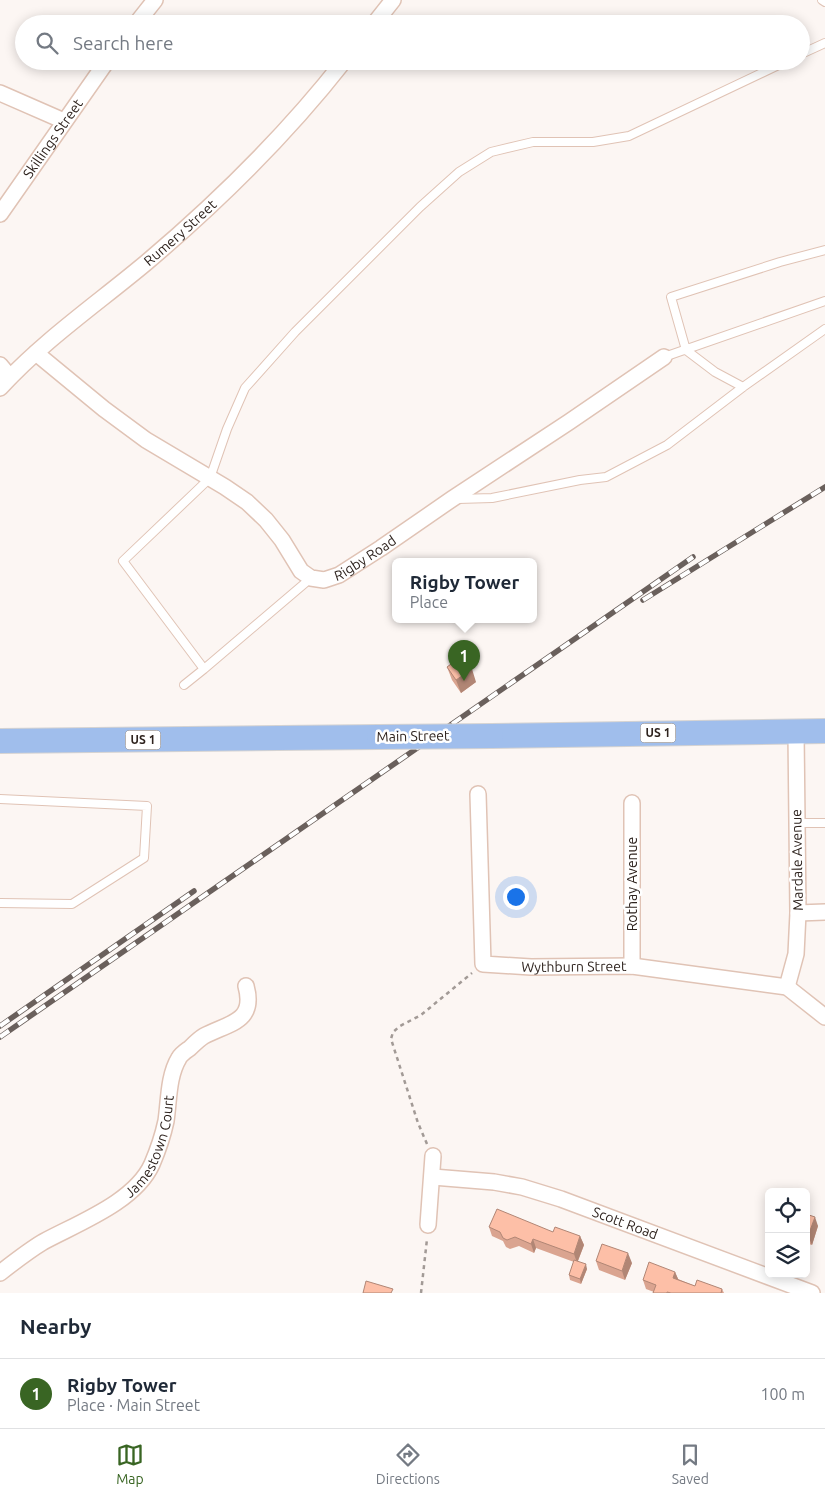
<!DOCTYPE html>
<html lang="en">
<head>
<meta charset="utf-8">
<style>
	body { margin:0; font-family:Ubuntu,sans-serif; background:#f2f2f3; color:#1f2937 }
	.controls { position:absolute; right:15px; bottom:15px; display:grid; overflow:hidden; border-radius:8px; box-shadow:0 2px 12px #0003 }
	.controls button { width:45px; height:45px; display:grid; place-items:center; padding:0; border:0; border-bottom:1px solid #e0e1e3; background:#fff; color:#1f2937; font:25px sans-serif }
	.you { position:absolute; left:515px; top:896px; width:18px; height:18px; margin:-12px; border:4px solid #fff; border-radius:50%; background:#1a73e8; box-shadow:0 0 0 8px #1a73e833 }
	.badge { display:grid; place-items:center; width:32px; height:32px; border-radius:50%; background:#396523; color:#fff; font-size:16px; font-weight:700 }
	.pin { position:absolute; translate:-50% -41px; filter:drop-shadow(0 1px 2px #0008) }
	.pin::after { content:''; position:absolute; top:26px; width:18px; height:15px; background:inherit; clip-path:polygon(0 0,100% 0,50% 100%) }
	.popup { position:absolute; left:392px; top:558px; width:145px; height:65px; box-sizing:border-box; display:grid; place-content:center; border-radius:8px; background:#fff; filter:drop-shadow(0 1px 4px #0005); font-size:16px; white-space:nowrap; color:#747a83 }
	.popup b { font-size:19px; color:#1f2937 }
	.popup::after { content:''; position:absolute; left:50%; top:100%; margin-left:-10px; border:10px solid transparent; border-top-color:#fff }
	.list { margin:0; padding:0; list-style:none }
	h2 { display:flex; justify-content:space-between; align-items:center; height:65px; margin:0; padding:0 20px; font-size:21px }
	h2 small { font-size:16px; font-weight:400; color:#747a83 }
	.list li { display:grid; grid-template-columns:32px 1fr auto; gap:15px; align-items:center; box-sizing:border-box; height:70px; padding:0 20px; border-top:1px solid #e0e1e3 }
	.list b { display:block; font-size:19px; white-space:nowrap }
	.list p { margin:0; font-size:16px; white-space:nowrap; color:#747a83 }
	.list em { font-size:16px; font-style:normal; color:#747a83 }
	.icon { flex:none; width:28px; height:28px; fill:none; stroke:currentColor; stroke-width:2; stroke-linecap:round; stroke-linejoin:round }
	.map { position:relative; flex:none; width:825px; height:1293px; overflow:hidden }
	.search { position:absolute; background:#fff; box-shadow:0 2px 12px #0003; left:15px; right:15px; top:15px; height:55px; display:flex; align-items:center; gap:12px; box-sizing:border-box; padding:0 18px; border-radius:28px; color:#747a83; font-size:19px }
	.sheet { height:135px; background:#fff }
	nav { display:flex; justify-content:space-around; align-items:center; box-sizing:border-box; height:70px; border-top:1px solid #e0e1e3; background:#fff; font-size:14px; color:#747a83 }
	nav a { display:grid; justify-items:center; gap:2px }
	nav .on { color:#396523 }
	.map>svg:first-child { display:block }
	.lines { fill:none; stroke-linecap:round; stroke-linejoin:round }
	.service-casing { stroke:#e0c3b5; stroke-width:10 }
	.minor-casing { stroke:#e0c3b5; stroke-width:18 }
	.primary-casing { stroke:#d5d3d2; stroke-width:26 }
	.path { stroke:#a29a96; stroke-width:2.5; stroke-dasharray:4 4; stroke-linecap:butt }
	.service { stroke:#fff; stroke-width:8 }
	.minor { stroke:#fff; stroke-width:15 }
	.primary { stroke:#a0beec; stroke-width:24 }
	.rail-casing { stroke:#6a605c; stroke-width:5.5 }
	.rail { stroke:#fff; stroke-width:4; stroke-dasharray:11; stroke-linecap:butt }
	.primary-bridge-casing { stroke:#d5d3d2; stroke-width:26; stroke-linecap:butt }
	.primary-bridge { stroke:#a0beec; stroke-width:24 }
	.wall { fill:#daa490 }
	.shaded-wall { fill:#b18675 }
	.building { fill:#fdbfa7; stroke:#b18675 }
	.labels { text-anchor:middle; stroke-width:5; stroke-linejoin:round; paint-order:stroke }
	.shield { fill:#fff; stroke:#6d6562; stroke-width:1 }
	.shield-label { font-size:12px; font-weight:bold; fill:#2e231e }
	.street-label { font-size:14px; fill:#2e231e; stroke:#fff }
</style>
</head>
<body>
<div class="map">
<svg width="825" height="1293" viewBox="0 0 825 1293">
	<rect width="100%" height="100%" fill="#fcf6f3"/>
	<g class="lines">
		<!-- service casing -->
		<g class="service-casing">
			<path id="service" d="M822,0l3,2
				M801,54l24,-11
				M664,357l161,-56
				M743,387l-28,-15 -29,-22 -15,-53 109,-35 45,-12
				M458,499l34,-1 88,-18 26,-3 61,-32 76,-58 82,-58
				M311,578l-107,91 -81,-108 87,-83 17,-49 18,-41 50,-56 125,-125 39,-35 32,-20 42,-10h60l36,-6 158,-75
				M184,685l20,-16
				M0,799l147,7 -3,52 -72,46 -72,-1
				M797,823h28"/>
		</g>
		<!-- minor casing -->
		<g class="minor-casing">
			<g id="minor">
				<path d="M136,24l19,-24"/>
				<path d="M374,24l19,-24"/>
				<path d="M0,93l64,28"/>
				<path id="s1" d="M0,214l107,-153"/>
				<path id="s2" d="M36,353l68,56 42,31 79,47 22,15 19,18 16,20 19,31 10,7 13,2 15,-5 42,-27 71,-49 117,-77 95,-65"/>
				<path d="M0,365l10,12"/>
				<path id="s3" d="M0,388c44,-48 98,-85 147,-126 72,-61 139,-127 197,-201"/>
				<path id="s4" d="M478,794l5,170 48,3 101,-1 155,21 38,30"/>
				<path d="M632,803v163"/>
				<path d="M798,913l27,-1"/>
				<path d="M787,987l9,-33 2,-41 -2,-181"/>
				<path id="s5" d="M433,1177l61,5 28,5 39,12 251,94"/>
				<path d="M428,1225l5,-69"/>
				<path id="s6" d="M0,1273c14,-11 28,-22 43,-31 35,-19 92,-40 109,-78 6,-14 11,-29 14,-43 3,-20 2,-45 13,-63 2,-4 7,-7 11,-10 4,-4 9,-9 14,-12 25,-13 52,-14 42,-50"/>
			</g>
		</g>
		<!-- primary casing -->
		<g class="primary-casing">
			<path id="primary" d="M491,736l334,-5
				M0,741l379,-4"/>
		</g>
		<!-- path -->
		<path class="path" d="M427,1144l-9,-21 -27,-84 2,-7 7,-6 21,-11 51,-42
			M421,1293l6,-54"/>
		<!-- service -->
		<use href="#service" class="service"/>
		<!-- minor -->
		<use href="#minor" class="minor"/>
		<!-- primary -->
		<use href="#primary" class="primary"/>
		<!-- rail casing -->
		<g class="rail-casing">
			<path id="rail" d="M643,600l182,-113
				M0,1026l194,-135
				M0,1037l693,-480"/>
		</g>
		<!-- rail -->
		<use href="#rail" class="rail"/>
		<!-- primary-bridge casing -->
		<g class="primary-bridge-casing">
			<path id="primary-bridge" d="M379,737l112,-1"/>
		</g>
		<!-- primary-bridge -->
		<use href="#primary-bridge" class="primary-bridge"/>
	</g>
	<!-- wall -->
	<path class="wall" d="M447,667l29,15 -15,11 -9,-13z
		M806,1214l12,12 -6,19 -6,-2z
		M489,1227l64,5 27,4 4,9 -6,16 9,8 -6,15 -11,-4 -1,-5 5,-13 -38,-14 -2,5 -15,-7 -9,3 -4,-2 -3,-6 -11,-5z
		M596,1261l36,2 -7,17 -26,-10z
		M675,1272l3,7 17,7 27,3 2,4h-71l1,-1 -8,-3 -3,-9z"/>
	<!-- shaded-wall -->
	<path class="shaded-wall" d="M472,669l4,13 -15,11 -5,-13z
		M815,1217l3,9 -6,19 -4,-9z
		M580,1236l4,9 -7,18 -3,-9z
		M533,1239l3,9 -2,5 -3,-9z
		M628,1253l4,10 -7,17 -3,-9z
		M586,1264l1,5 -6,15 -1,-5z
		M675,1272l4,9 -6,-3z"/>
	<!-- building -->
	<path class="building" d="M462,656l10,13 -16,11 -9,-13z
		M497,1209l56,23 2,-5 25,9 -6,18 -41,-15 -2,5 -16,-7 -8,3 -4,-2 -3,-6 -11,-5z
		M806,1214l9,3 -7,19 -2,-1z
		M602,1244l26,9 -6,18 -26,-10z
		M574,1260l12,4 -6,15 -11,-4z
		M649,1262l26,10 -2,6 22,8 2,-6 25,9 -1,4h-50l-4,-1v1h-14l3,-8 -13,-5z
		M366,1281l27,8 -2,4h-28z"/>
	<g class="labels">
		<!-- shield labels -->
		<g class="shield">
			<rect x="640.5" y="723.5" width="35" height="19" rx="4"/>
			<rect x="125.5" y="730.5" width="35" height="19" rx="4"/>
		</g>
		<g class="shield-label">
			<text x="658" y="737">US 1</text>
			<text x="143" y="744">US 1</text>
		</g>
		<!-- street labels -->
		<g class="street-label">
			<text dy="5" stroke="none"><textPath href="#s1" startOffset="92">Skillings Street</textPath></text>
			<text dy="5" stroke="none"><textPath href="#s3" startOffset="238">Rumery Street</textPath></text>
			<text dy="5" stroke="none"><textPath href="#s2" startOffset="419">Rigby Road</textPath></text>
			<text transform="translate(413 736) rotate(-1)" y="5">Main Street</text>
			<text transform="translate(797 860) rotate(-91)" y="5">Mardale Avenue</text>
			<text transform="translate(632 884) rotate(-90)" y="5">Rothay Avenue</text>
			<text dy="5" stroke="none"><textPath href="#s4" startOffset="261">Wythburn Street</textPath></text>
			<text dy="5" stroke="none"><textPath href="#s6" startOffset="205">Jamestown Court</textPath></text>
			<text dy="5" stroke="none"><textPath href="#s5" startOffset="199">Scott Road</textPath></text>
		</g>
	</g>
</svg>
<div class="controls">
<button><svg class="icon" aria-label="locate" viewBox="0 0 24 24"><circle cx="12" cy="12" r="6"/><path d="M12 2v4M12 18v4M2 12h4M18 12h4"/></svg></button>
<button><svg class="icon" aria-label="layers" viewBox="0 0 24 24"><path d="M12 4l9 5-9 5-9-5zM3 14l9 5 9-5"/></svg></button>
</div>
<div class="you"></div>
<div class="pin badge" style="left:464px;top:681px">1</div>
<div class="popup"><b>Rigby Tower</b>Place</div>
<div class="search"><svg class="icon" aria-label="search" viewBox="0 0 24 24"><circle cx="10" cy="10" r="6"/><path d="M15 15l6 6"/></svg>Search here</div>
</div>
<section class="sheet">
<h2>Nearby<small></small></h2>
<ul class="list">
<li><span class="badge">1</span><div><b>Rigby Tower</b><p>Place · Main Street</p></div><em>100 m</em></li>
</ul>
</section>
<nav>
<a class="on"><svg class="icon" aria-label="map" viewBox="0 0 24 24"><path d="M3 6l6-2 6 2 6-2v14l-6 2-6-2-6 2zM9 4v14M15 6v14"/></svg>Map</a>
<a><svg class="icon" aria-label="directions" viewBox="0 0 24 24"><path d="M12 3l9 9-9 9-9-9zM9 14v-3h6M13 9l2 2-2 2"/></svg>Directions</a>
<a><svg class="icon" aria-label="saved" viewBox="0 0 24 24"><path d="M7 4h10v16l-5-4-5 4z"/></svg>Saved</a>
</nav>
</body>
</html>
